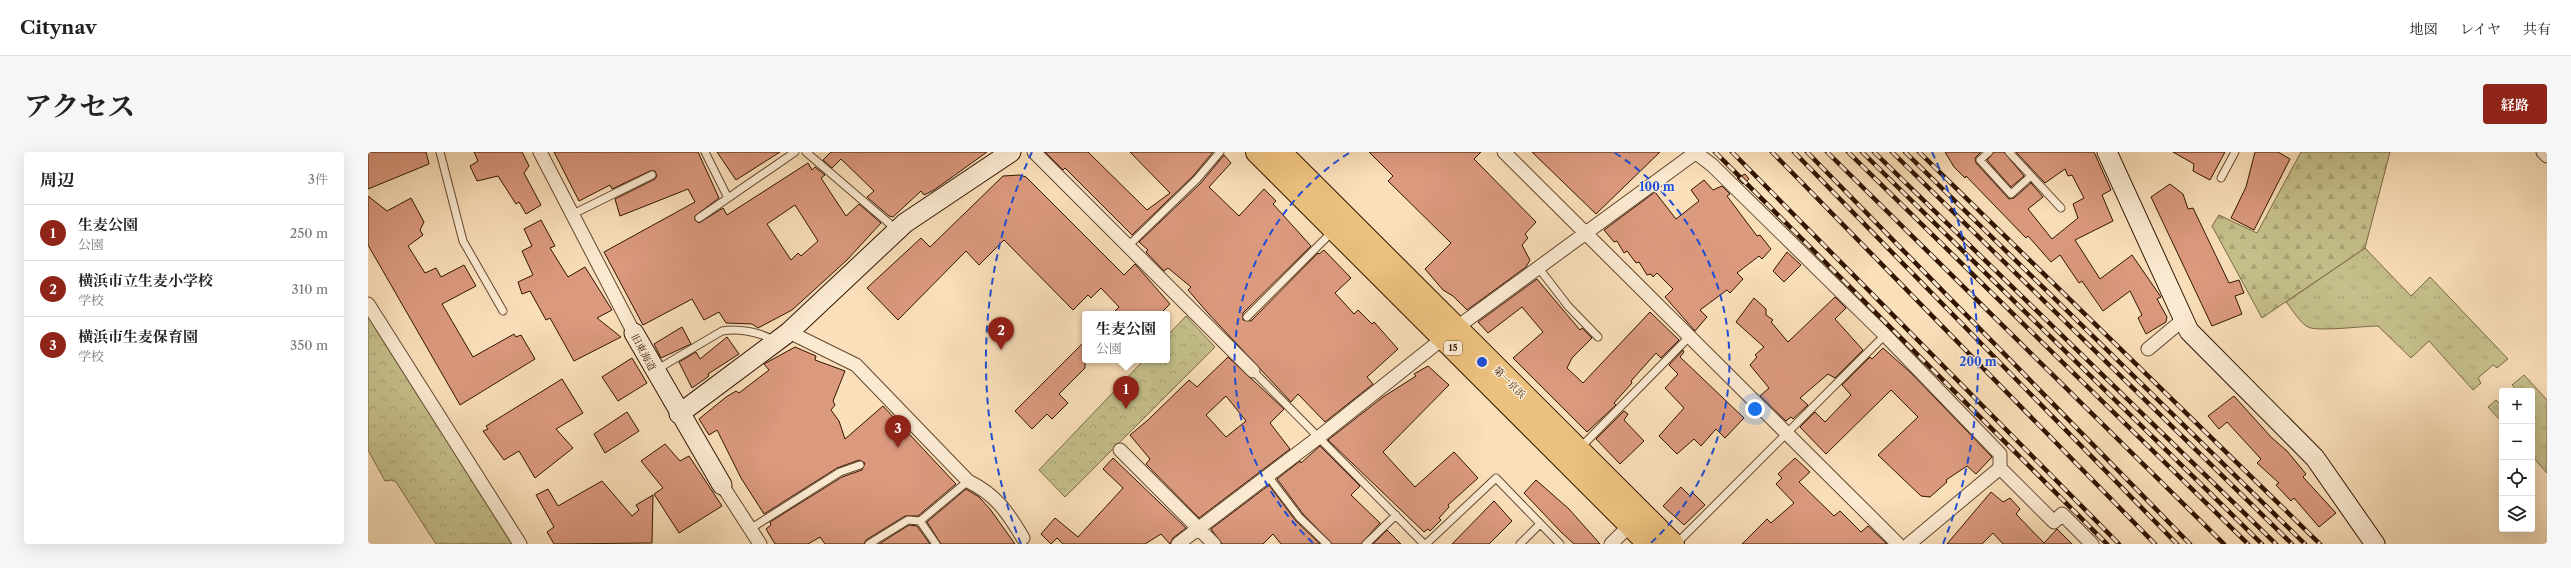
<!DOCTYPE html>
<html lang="ja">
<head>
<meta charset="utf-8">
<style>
	body { margin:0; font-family:"Libre Caslon Text","Noto Serif JP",serif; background:#f6f6f6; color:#222 }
	.controls { position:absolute; right:12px; bottom:12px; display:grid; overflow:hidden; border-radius:4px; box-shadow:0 4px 16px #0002 }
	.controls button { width:36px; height:36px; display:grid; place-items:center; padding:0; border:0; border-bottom:1px solid #e0e0e0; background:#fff; color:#222; font:20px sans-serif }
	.you { position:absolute; left:1387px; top:257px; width:14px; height:14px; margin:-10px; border:3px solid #fff; border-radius:50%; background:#1a73e8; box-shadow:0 0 0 6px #1a73e833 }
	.badge { display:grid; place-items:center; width:26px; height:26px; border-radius:50%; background:#8f2418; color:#fff; font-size:13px; font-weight:700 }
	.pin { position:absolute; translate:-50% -33px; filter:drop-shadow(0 1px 2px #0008) }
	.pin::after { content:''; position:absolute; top:21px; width:14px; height:12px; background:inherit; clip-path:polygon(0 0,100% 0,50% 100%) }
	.popup { position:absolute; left:714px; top:159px; width:88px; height:52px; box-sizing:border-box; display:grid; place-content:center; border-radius:4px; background:#fff; filter:drop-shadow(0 1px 3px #0005); font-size:13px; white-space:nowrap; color:#767676 }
	.popup b { font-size:15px; color:#222 }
	.popup::after { content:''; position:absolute; left:50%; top:100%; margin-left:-8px; border:8px solid transparent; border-top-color:#fff }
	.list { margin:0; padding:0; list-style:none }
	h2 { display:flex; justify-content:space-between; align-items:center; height:52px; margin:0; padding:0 16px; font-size:17px }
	h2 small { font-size:13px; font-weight:400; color:#767676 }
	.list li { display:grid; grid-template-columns:26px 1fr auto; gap:12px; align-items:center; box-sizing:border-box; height:56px; padding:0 16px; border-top:1px solid #e0e0e0 }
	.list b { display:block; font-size:15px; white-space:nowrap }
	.list p { margin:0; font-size:13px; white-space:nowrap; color:#767676 }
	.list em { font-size:13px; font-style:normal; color:#767676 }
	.icon { flex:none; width:22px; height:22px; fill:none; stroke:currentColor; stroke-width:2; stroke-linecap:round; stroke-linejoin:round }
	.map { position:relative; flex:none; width:2179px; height:392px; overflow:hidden; border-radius:4px }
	header { display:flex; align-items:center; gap:24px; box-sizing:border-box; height:56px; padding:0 20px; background:#fff; border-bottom:1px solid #e0e0e0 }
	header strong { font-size:19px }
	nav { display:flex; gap:22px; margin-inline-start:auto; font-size:14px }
	.intro { display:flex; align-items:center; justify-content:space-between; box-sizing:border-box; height:96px; padding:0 24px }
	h1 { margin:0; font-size:28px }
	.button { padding:10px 18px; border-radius:4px; background:#8f2418; color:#fff; font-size:14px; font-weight:700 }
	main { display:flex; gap:24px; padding:0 24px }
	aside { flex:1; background:#fff; border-radius:4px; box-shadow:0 4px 16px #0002 }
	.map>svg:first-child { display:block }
	.grass { fill:url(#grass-tufts); stroke:#7c6a46 }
	.forest { fill:url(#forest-firs); stroke:#7c6a46 }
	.park { fill:url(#park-crowns); stroke:#7c6a46 }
	.building { fill:#db997e; stroke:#321500; fill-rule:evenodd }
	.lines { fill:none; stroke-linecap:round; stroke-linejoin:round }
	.lane-casing { stroke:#64482e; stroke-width:9 }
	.street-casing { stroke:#64482e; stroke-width:15 }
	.secondary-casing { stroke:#321500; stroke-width:21 }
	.highway-casing { stroke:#321500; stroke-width:24 }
	.lane { stroke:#fbead2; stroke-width:7 }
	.street { stroke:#fbead2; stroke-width:13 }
	.secondary { stroke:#fbead2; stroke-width:19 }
	.highway { stroke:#ecc07d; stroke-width:22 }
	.rail-casing { stroke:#321500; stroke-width:4.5 }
	.rail { stroke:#fbead2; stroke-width:3; stroke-dasharray:9; stroke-linecap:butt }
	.ring { fill:none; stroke:#1d4ed8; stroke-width:2; stroke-dasharray:7 5 }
	.labels { text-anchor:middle; stroke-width:3; stroke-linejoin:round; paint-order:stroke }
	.shield { fill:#fbead2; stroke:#6e553f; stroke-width:1 }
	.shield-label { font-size:9px; font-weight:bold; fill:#321500 }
	.street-label { font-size:10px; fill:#321500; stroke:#fbead2 }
	.centre { fill:#1d4ed8; stroke:#fbead2; stroke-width:2 }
	.ring-label { font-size:12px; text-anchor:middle; font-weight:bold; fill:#1d4ed8; stroke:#fbead2; stroke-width:3; stroke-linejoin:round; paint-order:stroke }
</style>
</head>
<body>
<header>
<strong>Citynav</strong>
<nav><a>地図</a><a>レイヤ</a><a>共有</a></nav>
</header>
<div class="intro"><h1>アクセス</h1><a class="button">経路</a></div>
<main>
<aside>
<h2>周辺<small>3件</small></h2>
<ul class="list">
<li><span class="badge">1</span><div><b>生麦公園</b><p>公園</p></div><em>250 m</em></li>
<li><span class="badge">2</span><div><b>横浜市立生麦小学校</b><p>学校</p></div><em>310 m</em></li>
<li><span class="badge">3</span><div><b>横浜市生麦保育園</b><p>学校</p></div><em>350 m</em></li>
</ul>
</aside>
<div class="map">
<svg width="2179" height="392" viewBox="0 0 2179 392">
	<defs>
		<pattern id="grass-tufts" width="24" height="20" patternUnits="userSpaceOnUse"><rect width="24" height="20" fill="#c5c08b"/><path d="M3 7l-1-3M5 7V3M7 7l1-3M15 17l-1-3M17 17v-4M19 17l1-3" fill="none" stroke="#aaa476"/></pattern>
		<pattern id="forest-firs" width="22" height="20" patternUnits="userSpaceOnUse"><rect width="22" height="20" fill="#c5c08b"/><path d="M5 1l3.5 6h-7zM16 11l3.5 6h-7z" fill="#aaa476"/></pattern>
		<pattern id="park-crowns" width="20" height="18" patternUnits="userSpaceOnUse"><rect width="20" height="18" fill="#c5c08b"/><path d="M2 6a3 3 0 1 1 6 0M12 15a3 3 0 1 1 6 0" fill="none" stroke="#aaa476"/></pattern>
	</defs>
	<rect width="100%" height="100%" fill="#f9dfba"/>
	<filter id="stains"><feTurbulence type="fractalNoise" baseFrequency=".005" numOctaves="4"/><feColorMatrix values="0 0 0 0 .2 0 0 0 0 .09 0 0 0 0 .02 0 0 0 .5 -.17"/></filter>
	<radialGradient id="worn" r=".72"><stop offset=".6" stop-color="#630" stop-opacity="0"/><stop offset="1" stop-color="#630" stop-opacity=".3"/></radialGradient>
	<!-- grass -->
	<path class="grass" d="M1997,96l46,48 19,-19 78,82 -11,9 -4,-3 -15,13 3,5 -8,7 -44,-49 -18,17 -33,-32c-14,0 -61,6 -70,1 -8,-4 -16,-18 -22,-25z
		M2156,223l23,25v73l-15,-17v-65h-18l2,-2 -4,-4z
		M2128,248l4,4 2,-2v20l-14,-15z"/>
	<!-- forest -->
	<path class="forest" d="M1933,0h89l-25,96 -103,70 -50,-92 7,-11 38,18z"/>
	<!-- park -->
	<path class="park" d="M818,164l29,31 -150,150 -26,-27 105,-110h23v-24z
		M0,165l145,227h-77l-40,-62 -5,-2 -6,1 -17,-31z"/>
	<!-- building -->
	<path class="building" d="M0,0h58l3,12 -61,25z
		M106,0h48l7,14 -5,7 17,32 -15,9 -7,-12 -3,2 -18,-28 -21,5 -7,-15 8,-5z
		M186,0h144l21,46 -24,18v4l4,3 24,-15 4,7 81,-52 4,7 3,-3 10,8 -4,3 25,38 13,-12 22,19 -34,37 -55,50 -34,18 -6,-4 -26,-1 -7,-11 -15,8 -12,-21 -49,26 -39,-73 91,-50 -7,-13 -68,27 -5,-17 40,-20 2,-3 -2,-5h-5l-38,18 -2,-4 -31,16zM427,53l23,36 -17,15 -3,-3 -7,7 -24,-36z
		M349,0h63l-44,28z
		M463,0h156l-53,38 -10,5 -3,-4 -28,26 -4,-1 -22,-19 7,-6 -33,-32 -9,9 -9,-8z
		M677,0h43l59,58 23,-17 -40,-41h83l-20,24 -61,59 -67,-67 -2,2z
		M1001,0h112l-7,7 62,63 -11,12 3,4 -6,7 8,15 -4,7 -59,43 -14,-14 -10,-6 -18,-21 26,-26 -63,-62 5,-5z
		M1164,0h128l-64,62z
		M1577,0h36l-6,6 1,5 33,36 5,-1 17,-15 12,14 -15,12 24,30 26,-21 -5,-14 11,-6 -12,-23 -4,1 -3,-7 -20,14 -29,-31h78l17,38 -9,5 11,26 -38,19 25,39 32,-24 29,42 -4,2 10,18 -1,5 -20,12 -8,-16 4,-3 -12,-24 -27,20 -21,-30 -3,2 -19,-28 -9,7 -23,-26 -2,2 -60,-62 -1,2 -11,-11z
		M1626,0h10l20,24 -13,11 -24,-27z
		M1805,0h52l-15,28 -17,-9 1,-7z
		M1887,0h23l12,7 -36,71 -23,-12 15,-31z
		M856,3l7,8 -22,24 30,29 25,-27 12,12 -3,3 38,42 -68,67v7l8,1 67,-68 1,1 5,-4 27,28 -16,15 19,21 4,-4 14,14 2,-2 24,27 -31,28 6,7 -48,38 -27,-28 -7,8 -84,-90 -19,-22 3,-3 -23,-19 -4,3 -18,-19 2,-2 -9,-8 62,-59z
		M1377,22l4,5 -6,5 -6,-6z
		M652,23l6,2 98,98 11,-11 35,40 -10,10h-48l7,-7 -18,-19 -10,10 -3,-3 -15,15 -69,-70 -25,25 -13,-14 -68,69 -31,-32 54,-50 9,9 73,-71z
		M1336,28l9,10 9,-4 8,8 -3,2 30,40 3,-1 11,14 -9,10 -3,-3 -22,17 6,6 -13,14 -3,-3 -27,20 7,7 -12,14 -30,-34 8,-8 -16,-16 -4,4 -2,-3 -4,1 -8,-13 -3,1 -9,-12 -3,2 -7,-12 -3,1 -10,-12 51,-38 21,27 23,-18 -8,-11z
		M1802,32l13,10 5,15 5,-1 36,75 10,-3 5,13 -9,3 7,18 -30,12 -61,-129z
		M0,44l19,15 24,-13 13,24 -4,8 3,5 -15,11 17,27 11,-5 5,9 23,-12 12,21 -34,18 31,53 41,-23 2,3 5,-2 14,24 -75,46 -92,-160z
		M173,68l14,26 -5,2 18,29 17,-10 27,43 -15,8 24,19 -47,24 -24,-43 -4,2 -16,-29 -8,3 -4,-12 15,-7 -11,-24 10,-5 -8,-17z
		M1419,100l14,13 -17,17 -11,-11z
		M1169,127l43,51 2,-2 10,10 -20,20 -5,10 16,15 67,-71 29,28 -18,18 -5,-5 -25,28 1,2 -18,20 2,2 -29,27 -74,-74 30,-26 -21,-25 -34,26 -10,-11z
		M1467,145l11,11 -11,11 28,31 -28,28 -7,-4 -28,24 8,7 -15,14 -2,-2 -5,4 -26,-25 9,-8 -19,-23 7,-8 -2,-2 9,-8 -28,-25 18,-24 12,11v6l7,5 -2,2 17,20z
		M314,175l9,17 -30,14 -7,-14z
		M359,185l12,17 -31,20 1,2 -17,12 -13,-26 17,-10 4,7z
		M717,189v27l-26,26 9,9 -16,16 -5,-5 -15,15 -17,-18z
		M427,195l21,9 -1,4 30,11 -12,30 2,4 -4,5 8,11 6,18 38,-33 73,78 -38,32h-13l-39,24 -2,4h-39l-5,-7 -12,7h-33l-9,-15 5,-4 -1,-3 72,-45 20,-7 3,-7 -6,-3 -22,8 -73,46 -23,-36 -24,-48 -8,5 -10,-16 27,-22 10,-6 3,2 30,-23 -5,-6z
		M1515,196l28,25 81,84 -16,17 -9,-8 -21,14 1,2 -17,15 -9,-1 -43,-41 40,-38 -27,-27 -65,64 -26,-27 15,-15 10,10 26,-27 -9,-10 28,-28 2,2z
		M1315,198l1,2 -4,5 64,61 -19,20 -9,-9 -15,17 -7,-7 -17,15 -18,-18 25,-28 -19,-20 13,-14 -9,-9z
		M860,205l56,52 -14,14 20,26 -91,69 -53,-54 4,-5 -20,-24 18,-15 41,-40 8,7zM858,244l20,25 -20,16 -20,-22z
		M264,206l15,25 -29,18 -16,-24z
		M1060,214l21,19 -66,67 32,35 39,-35 24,26 -30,27 1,2 -10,11 2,2 -11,11 -2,-2 -4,3 -96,-92 55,-43 33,-21 -2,-2z
		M194,227l21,34 -27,16 17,19 -38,30 -16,-27 -15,9 -21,-29 5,-2 -2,-3z
		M1866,244l37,41 16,14 19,23 -3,3 33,36 -17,14 -25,-29 -3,3 -15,-16 3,-2 -22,-20 4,-4 -34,-37 -8,7 -11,-13z
		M1256,259l4,3 -4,6 20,21 -24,23 -24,-25z
		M259,260l12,19 -34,22 -11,-19z
		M297,292l15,17 9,-5 33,50 -43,27 -25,-39 9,-6 -22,-27z
		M952,294l40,40 -9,9 29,28 -19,21h-29l-29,-30 -26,-35 23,-18 1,2z
		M745,306l73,70 -13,10 -3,6 -9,-10 -16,10h-82l-6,-6 -6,6 -10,-10 14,-16 23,19 45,-49 -20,-19z
		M1427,306l15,14 -11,10 35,34 6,-5 21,21 7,-6 19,18h-145l25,-25 4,4 23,-20 -18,-19 6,-6 -4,-4z
		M1168,328l33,29 31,35h-26l-14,-13 -36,-38z
		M234,329l30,35 7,-6 -3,-5 17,-10 -1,48 -98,1 -7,-12 7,-5 -18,-32 12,-6 10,17z
		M901,333l26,35 25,24h-39l-8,-10 -10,10h-41l-11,-15z
		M1313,335l9,9 3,-3 12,12 -21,20 -21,-19z
		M598,337l13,8 11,12 25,35h-74l-14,-22z
		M1623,340l12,10 7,-4 10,11 -4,5 28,29 13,-14 15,15h-69l-10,-11 -11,11h-35z
		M1126,349l18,20 -23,23h-37z
		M541,373l8,1 13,18h-51z
		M1019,378l14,14h-28z"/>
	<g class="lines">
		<!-- lane casing -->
		<g class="lane-casing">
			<path id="lane" d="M72,0l23,89 40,70
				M337,0l23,46
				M438,0l91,78
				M1621,0l-9,8 31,34 20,-18
				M1641,0l52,56
				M1853,26l14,-26
				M203,63l81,-40
				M331,66l96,-66
				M760,94l69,-67 23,-27
				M1170,115l30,39 30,31
				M879,165l86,-86
				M288,218l66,-39c15,-3 40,1 52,10
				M885,219l171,173
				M1212,296l109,-111
				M900,324l31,41 28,27
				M552,369l48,-40
				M382,377l90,-57 20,-7
				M501,392l39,-24 12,1 16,23
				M998,392l30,-29
				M1058,392l70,-66 64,66
				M1152,392l20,-20
				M1308,392l209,-209"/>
		</g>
		<!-- street casing -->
		<g class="street-casing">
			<path id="street" d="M172,0l94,181
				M666,0l219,219
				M1136,0l394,392
				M1327,0l17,13 173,170 115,119v14l54,54 8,-8 30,30
				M2175,0l4,4
				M0,152l152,240
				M421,180l67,33 112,116c28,14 39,30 55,57
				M1780,197l36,-30
				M752,298l94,94
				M354,333l38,59
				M810,392l141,-107 137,-109 239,-175
				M1243,392l19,-19
				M1541,392l91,-76"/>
		</g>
		<!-- secondary casing -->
		<g class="secondary-casing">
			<path id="secondary" d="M1739,0l82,179 126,127 60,86
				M266,181l88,152
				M311,262l110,-82 116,-109 106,-71"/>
		</g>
		<!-- highway casing -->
		<g class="highway-casing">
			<path id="highway" d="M889,0l392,392
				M912,0l393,392"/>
		</g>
		<!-- lane -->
		<use href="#lane" class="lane"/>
		<!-- street -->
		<use href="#street" class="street"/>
		<!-- secondary -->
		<use href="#secondary" class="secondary"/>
		<!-- highway -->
		<use href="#highway" class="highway"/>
		<!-- rail casing -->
		<g class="rail-casing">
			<path id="rail" d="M1347,0l392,392
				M1364,0l387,392
				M1404,0l383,392
				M1426,0l383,392
				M1439,0l383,392
				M1459,0l397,392
				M1480,0l400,392
				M1494,0l400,392
				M1506,0l402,392
				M1524,0l400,392
				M1537,0l400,392
				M1551,0l401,392"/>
		</g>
		<!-- rail -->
		<use href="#rail" class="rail"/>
	</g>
	<!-- distance rings -->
	<g class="ring">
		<path d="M945 391A248 248 0 0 1 981 1M1247 1A248 248 0 0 1 1283 391"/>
		<path d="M653 392A496 496 0 0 1 664 0M1564 0A496 496 0 0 1 1575 392"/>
	</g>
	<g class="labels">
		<!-- shield labels -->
		<rect class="shield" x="1076" y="189" width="18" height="14" rx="3"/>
		<g class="shield-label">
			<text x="1085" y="199">15</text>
		</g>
		<!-- street labels -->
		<g class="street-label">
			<text transform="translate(276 200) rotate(62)" y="4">旧東海道</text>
			<text transform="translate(1142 230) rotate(45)" y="4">第一京浜</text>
		</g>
	</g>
	<circle cx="1114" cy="210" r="6" class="centre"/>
	<g class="ring-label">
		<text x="1289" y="39">100 m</text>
		<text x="1610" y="214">200 m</text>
	</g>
	<rect width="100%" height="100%" filter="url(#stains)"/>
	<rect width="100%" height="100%" fill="url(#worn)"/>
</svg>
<div class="controls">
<button>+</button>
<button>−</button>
<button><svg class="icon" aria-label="locate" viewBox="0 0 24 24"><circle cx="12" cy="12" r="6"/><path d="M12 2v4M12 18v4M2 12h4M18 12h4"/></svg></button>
<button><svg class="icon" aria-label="layers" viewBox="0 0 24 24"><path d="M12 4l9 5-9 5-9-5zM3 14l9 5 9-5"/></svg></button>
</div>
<div class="you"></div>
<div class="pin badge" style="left:758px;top:257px">1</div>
<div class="popup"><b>生麦公園</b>公園</div>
<div class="pin badge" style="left:633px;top:198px">2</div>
<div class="pin badge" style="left:530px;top:296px">3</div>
</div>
</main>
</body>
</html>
